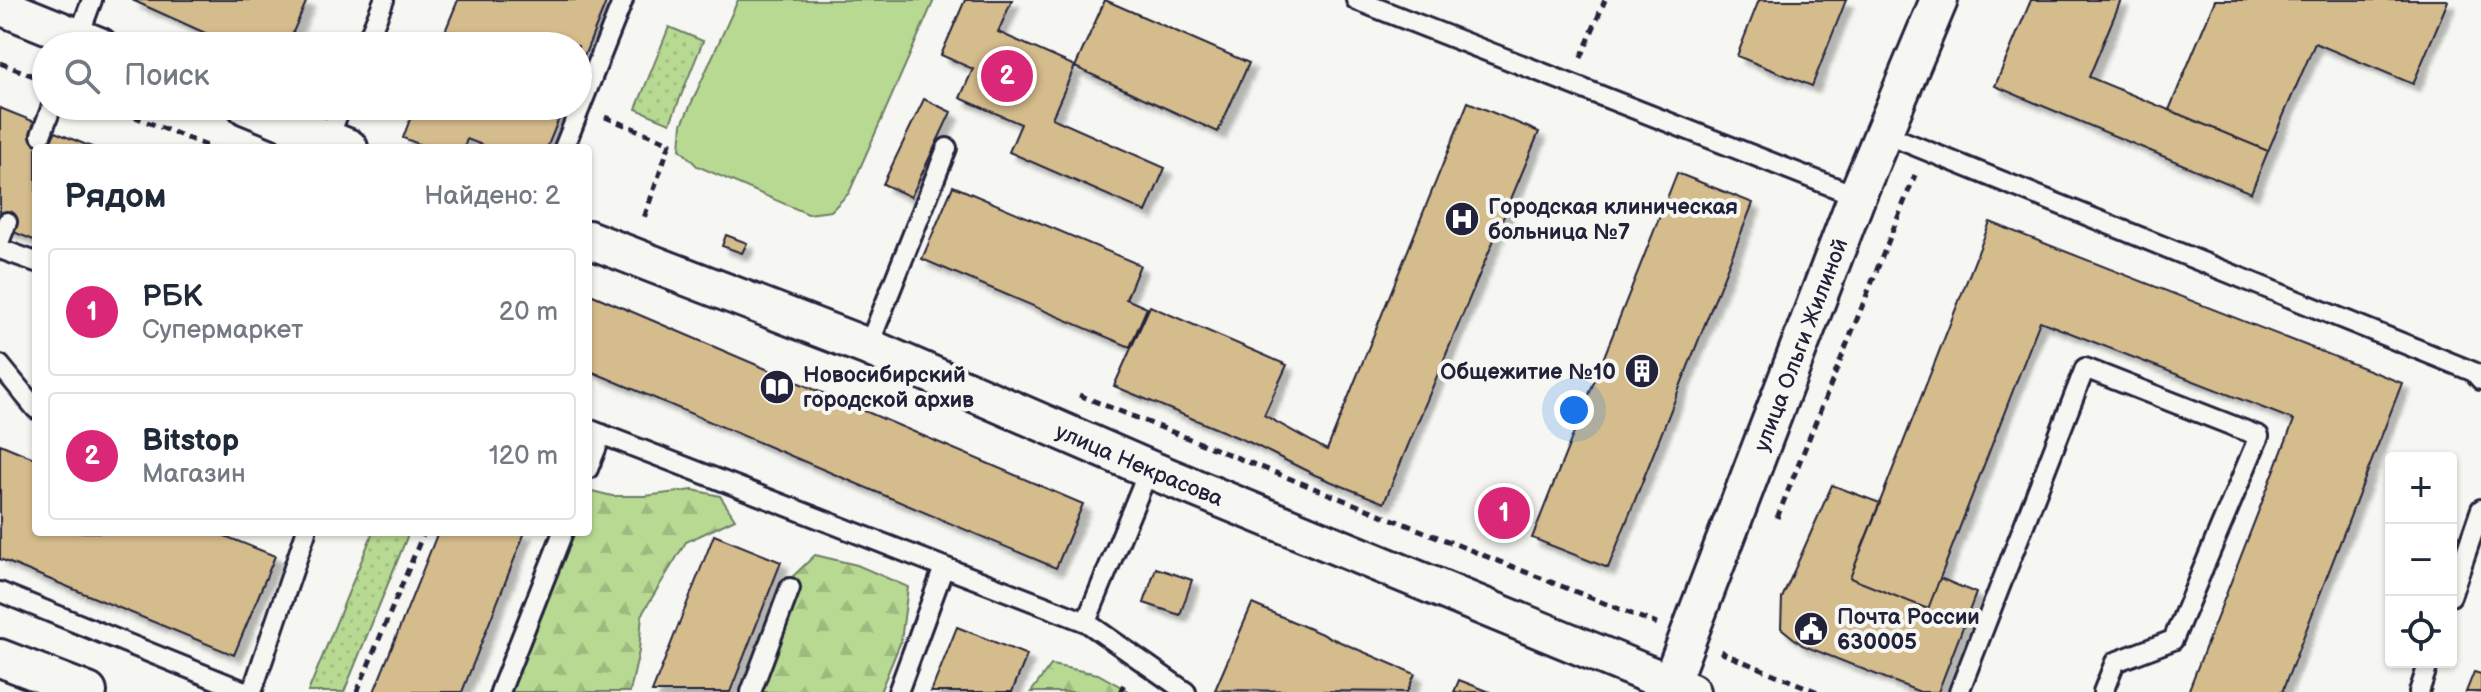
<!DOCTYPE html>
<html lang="ru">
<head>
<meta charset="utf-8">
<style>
	body { margin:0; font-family:"Balsamiq Sans",sans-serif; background:#f2f2f3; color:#1f2937 }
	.controls { position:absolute; right:24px; bottom:24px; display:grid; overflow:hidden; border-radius:8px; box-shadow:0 2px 6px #0004 }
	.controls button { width:72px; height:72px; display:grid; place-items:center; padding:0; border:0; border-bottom:2px solid #e0e1e3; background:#fff; color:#1f2937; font:40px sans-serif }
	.you { position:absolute; left:1574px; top:410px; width:28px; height:28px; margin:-20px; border:6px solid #fff; border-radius:50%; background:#1a73e8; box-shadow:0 0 0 12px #1a73e833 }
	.badge { display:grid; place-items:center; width:52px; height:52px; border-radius:50%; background:#db2777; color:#fff; font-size:26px; font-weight:700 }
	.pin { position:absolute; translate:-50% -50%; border:4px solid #fff; box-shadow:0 2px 8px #0006 }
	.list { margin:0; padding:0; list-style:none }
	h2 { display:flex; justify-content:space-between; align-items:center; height:104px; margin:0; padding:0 32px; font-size:34px }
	h2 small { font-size:26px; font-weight:400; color:#747a83 }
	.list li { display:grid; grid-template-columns:52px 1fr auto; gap:24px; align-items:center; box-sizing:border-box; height:128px; margin:0 16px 16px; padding:0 16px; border:2px solid #e0e1e3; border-radius:8px }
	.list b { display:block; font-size:30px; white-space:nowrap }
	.list p { margin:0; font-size:26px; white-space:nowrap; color:#747a83 }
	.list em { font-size:26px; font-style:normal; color:#747a83 }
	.icon { flex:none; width:44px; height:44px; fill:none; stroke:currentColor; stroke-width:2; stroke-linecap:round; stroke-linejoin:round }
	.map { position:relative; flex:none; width:2481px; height:692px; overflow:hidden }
	.search { position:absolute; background:#fff; box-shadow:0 2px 6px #0004; left:32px; top:32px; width:560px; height:88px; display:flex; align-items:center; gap:20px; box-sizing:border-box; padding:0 28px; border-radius:44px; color:#747a83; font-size:30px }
	.panel { position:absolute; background:#fff; box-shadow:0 2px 6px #0004; left:32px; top:144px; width:560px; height:392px; border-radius:8px }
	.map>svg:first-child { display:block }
	.grass { fill:#b8d992; stroke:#6d7e66; stroke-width:2 }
	.forest { fill:url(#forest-firs); stroke:#6d7e66; stroke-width:2 }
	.park { fill:url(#park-dots); stroke:#6d7e66; stroke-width:2 }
	.building { fill:#d5bc8c; stroke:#22223b; stroke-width:2; filter:url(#shadow) }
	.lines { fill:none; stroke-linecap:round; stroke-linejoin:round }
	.service-casing { stroke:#22223b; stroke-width:24 }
	.minor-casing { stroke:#22223b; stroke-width:42 }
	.path { stroke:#22223b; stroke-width:5; stroke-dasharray:8 6; stroke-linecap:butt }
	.service { stroke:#f6f6f2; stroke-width:18 }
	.minor { stroke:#f6f6f2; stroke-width:36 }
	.labels { text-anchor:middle; stroke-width:8; stroke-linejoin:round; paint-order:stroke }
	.poi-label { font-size:22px; font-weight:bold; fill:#22223b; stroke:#f6f6f2; text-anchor:start }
	.street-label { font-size:22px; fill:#22223b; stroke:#f6f6f2 }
</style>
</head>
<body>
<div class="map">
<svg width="2481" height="692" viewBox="0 0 2481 692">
	<defs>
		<pattern id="forest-firs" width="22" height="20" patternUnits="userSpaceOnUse" patternTransform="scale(2)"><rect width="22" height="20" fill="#b8d992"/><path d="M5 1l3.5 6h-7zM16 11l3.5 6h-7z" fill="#9eba7f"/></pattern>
		<pattern id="park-dots" width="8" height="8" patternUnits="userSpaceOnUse" patternTransform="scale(2)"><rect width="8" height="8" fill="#b8d992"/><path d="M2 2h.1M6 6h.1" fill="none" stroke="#9eba7f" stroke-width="1.8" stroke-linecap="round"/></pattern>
		<filter id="shadow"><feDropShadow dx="7" dy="7" stdDeviation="2" flood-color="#0004"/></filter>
	</defs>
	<rect width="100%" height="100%" fill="#f6f6f2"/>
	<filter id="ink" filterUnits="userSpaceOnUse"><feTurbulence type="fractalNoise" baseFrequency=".0125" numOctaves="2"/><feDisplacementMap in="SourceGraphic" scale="16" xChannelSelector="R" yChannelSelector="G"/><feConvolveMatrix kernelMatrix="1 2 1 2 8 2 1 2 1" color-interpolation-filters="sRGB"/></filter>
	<g filter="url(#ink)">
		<!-- grass -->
		<path class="grass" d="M738,0h196l-85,193 -18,18 -23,3 -111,-48 -17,-17 2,-25z"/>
		<!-- forest -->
		<path class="forest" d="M588,490l24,6h33l48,-6 27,6 15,23 -49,23 -44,72 -3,37 -9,41h-133l59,-160h32z
			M815,555l42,10 51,22 -7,54 -21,51h-122l30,-111z
			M1051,665l47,9 32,18h-99z"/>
		<!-- park -->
		<path class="park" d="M669,27l34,14 -33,82 -34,-14z
			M373,532h36l-65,160h-36z"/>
		<!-- building -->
		<path class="building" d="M132,0h175l-20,46h-53z
			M458,0h149l-29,71v-25h-139z
			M965,0h47l-14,32 77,34 -23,52 113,50 -19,44 -137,-60 12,-28 -61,-26 13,-29 -32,-14z
			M1105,0l144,63 -31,69 -143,-65z
			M1759,0h87l-34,86 -75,-30z
			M2031,0h90l-32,77 179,74 -17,42 -256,-107z
			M2215,0h232l1,1 -35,83 -98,-41 -47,108 -99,-41z
			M924,99l27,13 -40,85 -28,-13z
			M1468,102l71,30 -155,371 -69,-28 -64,-32 -137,-57 36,-80 137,59 -23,50 63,35z
			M415,106h149l-17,42h-57l-23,-9 -3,9h-35l-26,-10z
			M0,108l35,14 -4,9 21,8 3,-7 39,16h-58v93l-30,-12 -6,-10z
			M1677,173l76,30 -145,365 -76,-30z
			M953,186l187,79 -14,34 21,9 -17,39 -208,-88z
			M1990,222l412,161 -120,309h-94l106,-272 -254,-99 -112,288 -78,-31z
			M726,235l21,8 -5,10 -20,-7z
			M588,293l495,211 -27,64 -468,-198z
			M0,444l36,15v73h179l60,24 -41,99 -234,-96z
			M1832,485l48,18 -30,75 78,31 12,-31 36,15 -38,99h-18l-118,-47 -21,-17 1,-30z
			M438,532h87l-63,160h-88z
			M714,535l67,27 -51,130h-78z
			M1156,568l36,12 -12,35 -36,-12z
			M1252,604l163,70 -8,18 -192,-2z
			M957,627l70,28 -15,37h-81z
			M2474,672l7,2v18h-15z
			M1459,680l31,12h-36z"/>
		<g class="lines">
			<!-- service casing -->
			<g class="service-casing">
				<path id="service" d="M1356,0l501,196
					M76,43l16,-43
					M365,46l19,-46
					M1883,133l591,239 7,8
					M41,135l11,-29
					M328,140l13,-34
					M564,148l59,-148
					M0,240l7,-18
					M0,249l36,13
					M868,347l79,-199
					M0,365l36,44
					M588,429l356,138
					M588,469l14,-35
					M0,592l247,100
					M2451,596l30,-87
					M1086,622l100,70
					M252,692l54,-160
					M500,692l63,-160
					M751,692l39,-104
					M898,692l46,-125 142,55 63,-153
					M1959,692l126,-324 174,68 -86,204 -58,22 -12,30
					M2419,692l10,-30"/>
			</g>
			<!-- minor casing -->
			<g class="minor-casing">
				<g id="minor">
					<path d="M0,6l99,40"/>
					<path d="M246,106l103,42"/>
					<path id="s1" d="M588,239l280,108 281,122 542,223"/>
					<path d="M0,658l88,34"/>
					<path id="s2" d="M1667,692l190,-496 82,-196"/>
				</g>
			</g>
			<!-- path -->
			<path class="path" d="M1581,58l24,-58
				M0,63l44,17
				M108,106l104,42
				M605,117l65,26 -27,78
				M1079,395l578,229
				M1777,518l138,-343
				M1724,650l-2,3 96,39
				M357,692l67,-160
				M1120,692l6,-12"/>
			<!-- service -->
			<use href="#service" class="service"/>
			<!-- minor -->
			<use href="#minor" class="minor"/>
		</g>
	</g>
	<!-- icons -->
	<defs>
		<g id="hospital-disc" transform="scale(1.8)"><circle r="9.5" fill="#22223b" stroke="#f6f6f2"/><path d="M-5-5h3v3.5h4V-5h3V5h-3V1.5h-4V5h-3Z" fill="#fff"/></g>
		<g id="building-disc" transform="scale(1.8)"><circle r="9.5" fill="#22223b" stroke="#f6f6f2"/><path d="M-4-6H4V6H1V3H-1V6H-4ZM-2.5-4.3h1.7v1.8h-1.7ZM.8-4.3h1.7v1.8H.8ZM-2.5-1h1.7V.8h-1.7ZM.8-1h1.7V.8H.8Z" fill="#fff"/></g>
		<g id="library-disc" transform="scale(1.8)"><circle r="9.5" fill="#22223b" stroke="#f6f6f2"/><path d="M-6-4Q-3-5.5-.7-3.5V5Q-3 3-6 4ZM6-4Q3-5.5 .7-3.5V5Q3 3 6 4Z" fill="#fff"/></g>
		<g id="civic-disc" transform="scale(1.8)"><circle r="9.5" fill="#22223b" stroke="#f6f6f2"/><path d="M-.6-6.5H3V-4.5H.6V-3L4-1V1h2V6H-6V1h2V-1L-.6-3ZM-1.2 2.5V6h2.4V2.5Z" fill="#fff"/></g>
	</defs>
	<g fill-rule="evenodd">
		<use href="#hospital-disc" x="1462" y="219"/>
		<use href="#building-disc" x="1642" y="371"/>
		<use href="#library-disc" x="777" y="387"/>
		<use href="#civic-disc" x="1811" y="629"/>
	</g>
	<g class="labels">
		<!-- poi labels -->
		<g class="poi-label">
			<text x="1488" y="214">Городская клиническая<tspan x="1488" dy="25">больница №7</tspan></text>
			<text x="1616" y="379" text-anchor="end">Общежитие №10</text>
			<text x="803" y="382">Новосибирский<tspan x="803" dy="25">городской архив</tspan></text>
			<text x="1837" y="624">Почта России<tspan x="1837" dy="25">630005</tspan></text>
		</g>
		<!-- street labels -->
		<g class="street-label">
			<text dy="8" stroke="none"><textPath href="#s2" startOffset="372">улица Ольги Жилиной</textPath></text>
			<text dy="8" stroke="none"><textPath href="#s1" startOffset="596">улица Некрасова</textPath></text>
		</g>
	</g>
</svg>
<div class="controls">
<button>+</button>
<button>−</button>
<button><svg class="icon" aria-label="locate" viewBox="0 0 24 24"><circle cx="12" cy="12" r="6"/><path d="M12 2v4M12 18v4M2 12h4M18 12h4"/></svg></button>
</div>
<div class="you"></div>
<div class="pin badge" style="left:1504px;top:513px">1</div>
<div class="pin badge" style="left:1007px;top:76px">2</div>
<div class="search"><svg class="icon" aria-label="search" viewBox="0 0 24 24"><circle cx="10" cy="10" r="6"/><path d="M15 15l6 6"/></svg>Поиск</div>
<section class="panel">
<h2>Рядом<small>Найдено: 2</small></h2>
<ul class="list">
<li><span class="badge">1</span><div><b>РБК</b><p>Супермаркет</p></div><em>20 m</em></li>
<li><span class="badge">2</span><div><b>Bitstop</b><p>Магазин</p></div><em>120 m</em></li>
</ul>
</section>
</div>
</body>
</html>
